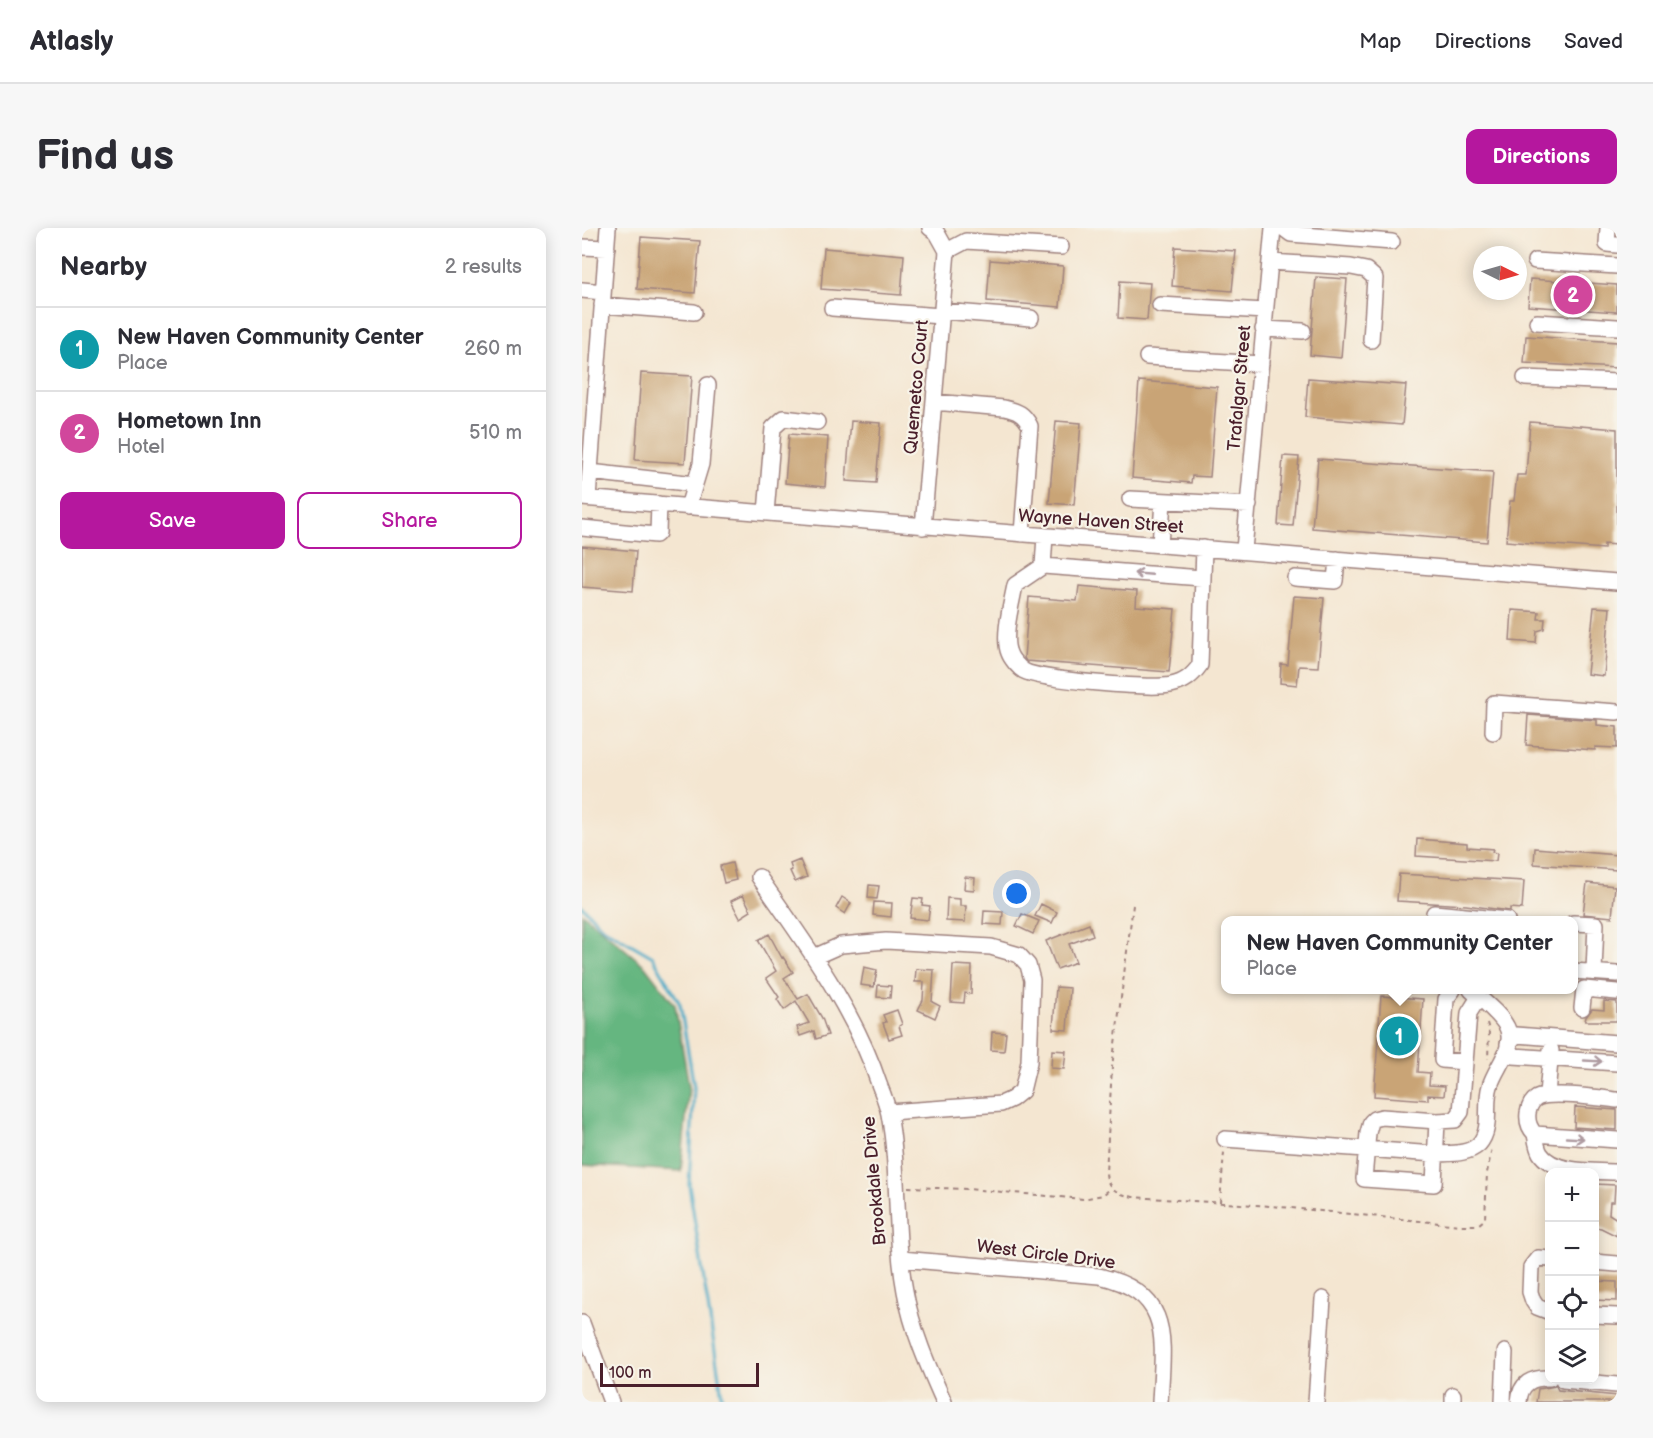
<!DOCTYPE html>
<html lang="en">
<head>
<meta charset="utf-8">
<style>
	body { margin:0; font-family:"Balsamiq Sans",sans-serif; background:#f7f7f7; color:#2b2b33 }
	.controls { position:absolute; right:18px; bottom:18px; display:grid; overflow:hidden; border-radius:12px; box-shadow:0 3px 15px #0003 }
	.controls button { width:54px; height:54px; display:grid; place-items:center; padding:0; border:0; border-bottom:2px solid #e1e1e2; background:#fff; color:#2b2b33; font:30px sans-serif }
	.compass { position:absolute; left:891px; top:18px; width:54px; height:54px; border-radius:50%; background:#fff; box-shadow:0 3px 15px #0003; rotate:95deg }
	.scale { position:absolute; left:18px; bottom:15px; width:159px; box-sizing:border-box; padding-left:6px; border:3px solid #4a1f2b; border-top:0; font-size:16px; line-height:21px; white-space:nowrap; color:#4a1f2b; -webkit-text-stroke:4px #f7f3e8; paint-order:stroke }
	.you { position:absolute; left:435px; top:666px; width:21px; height:21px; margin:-15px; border:4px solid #fff; border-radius:50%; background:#1a73e8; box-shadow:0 0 0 9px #1a73e833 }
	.badge { display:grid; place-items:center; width:39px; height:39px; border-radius:50%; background:#b5179e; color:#fff; font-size:20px; font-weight:700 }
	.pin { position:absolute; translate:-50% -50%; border:3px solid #fff; box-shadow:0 2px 6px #0006 }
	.popup { position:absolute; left:639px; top:688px; width:357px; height:78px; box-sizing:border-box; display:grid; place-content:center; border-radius:12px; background:#fff; filter:drop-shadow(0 2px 4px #0005); font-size:20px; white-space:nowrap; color:#7c7c81 }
	.popup b { font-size:22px; color:#2b2b33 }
	.popup::after { content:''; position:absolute; left:50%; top:100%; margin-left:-12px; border:12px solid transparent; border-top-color:#fff }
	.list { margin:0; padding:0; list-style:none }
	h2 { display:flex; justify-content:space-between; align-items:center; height:78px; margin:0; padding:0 24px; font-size:26px }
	h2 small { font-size:20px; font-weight:400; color:#7c7c81 }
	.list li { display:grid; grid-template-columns:39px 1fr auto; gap:18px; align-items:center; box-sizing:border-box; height:84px; padding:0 24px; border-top:2px solid #e1e1e2 }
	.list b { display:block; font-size:22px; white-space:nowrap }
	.list p { margin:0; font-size:20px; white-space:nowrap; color:#7c7c81 }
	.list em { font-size:20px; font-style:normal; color:#7c7c81 }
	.actions { display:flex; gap:12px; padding:18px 24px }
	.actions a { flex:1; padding:14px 0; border:2px solid #b5179e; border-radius:12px; text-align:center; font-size:21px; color:#b5179e }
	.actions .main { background:#b5179e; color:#fff }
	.icon { flex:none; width:33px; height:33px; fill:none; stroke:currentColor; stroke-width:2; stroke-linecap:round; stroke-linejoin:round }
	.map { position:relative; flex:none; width:1035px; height:1174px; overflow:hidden; border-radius:12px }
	header { display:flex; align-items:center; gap:36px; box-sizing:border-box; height:84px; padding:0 30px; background:#fff; border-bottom:2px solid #e1e1e2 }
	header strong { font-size:28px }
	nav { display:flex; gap:33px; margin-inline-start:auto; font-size:21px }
	.intro { display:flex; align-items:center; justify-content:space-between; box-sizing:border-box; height:144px; padding:0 36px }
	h1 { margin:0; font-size:42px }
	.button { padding:15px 27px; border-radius:12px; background:#b5179e; color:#fff; font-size:21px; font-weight:700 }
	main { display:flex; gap:36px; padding:0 36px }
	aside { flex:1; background:#fff; border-radius:12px; box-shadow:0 3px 15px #0003 }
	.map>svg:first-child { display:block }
	.forest { fill:#65b680; stroke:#586a56; stroke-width:1.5 }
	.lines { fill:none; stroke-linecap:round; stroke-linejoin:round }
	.stream { stroke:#48aac7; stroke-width:3 }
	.building { fill:#c9a476 }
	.minor-casing { stroke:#9f827e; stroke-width:18 }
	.path { stroke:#9f827e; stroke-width:2; stroke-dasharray:4.5 4.5; stroke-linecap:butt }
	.minor { stroke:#fff; stroke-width:15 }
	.oneway { stroke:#ae9aa0 }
	.labels { text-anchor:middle; stroke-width:4.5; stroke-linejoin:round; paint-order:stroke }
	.street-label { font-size:18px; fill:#4a1f2b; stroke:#f7f3e8 }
</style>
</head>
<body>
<header>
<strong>Atlasly</strong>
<nav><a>Map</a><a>Directions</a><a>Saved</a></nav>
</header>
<div class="intro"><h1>Find us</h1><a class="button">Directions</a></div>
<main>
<aside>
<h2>Nearby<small>2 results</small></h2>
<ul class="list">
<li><span class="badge" style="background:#0f9aa8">1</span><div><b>New Haven Community Center</b><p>Place</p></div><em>260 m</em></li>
<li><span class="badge" style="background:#d1479c">2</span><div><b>Hometown Inn</b><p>Hotel</p></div><em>510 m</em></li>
</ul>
<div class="actions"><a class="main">Save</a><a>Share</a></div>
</aside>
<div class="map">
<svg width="1035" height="1174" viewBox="0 0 1035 1174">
	<rect width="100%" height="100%" fill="#f7f3e8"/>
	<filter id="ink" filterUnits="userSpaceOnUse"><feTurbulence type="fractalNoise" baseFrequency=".0167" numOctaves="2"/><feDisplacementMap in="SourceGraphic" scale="12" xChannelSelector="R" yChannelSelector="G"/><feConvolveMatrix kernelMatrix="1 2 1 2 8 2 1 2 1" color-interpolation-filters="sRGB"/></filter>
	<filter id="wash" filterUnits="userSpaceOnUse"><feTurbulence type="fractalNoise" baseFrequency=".008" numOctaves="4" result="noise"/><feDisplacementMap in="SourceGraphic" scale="24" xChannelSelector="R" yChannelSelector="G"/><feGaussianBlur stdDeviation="1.35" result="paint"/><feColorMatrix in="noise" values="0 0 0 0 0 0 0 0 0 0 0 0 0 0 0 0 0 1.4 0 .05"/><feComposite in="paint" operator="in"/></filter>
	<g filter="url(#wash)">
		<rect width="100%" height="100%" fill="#f4e6d1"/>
		<!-- forest -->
		<path class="forest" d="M0,685l63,53 30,39 14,81 -8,85 -99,-6z"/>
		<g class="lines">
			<!-- stream -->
			<path class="stream" d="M0,678l21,22 50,29 27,47 14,83 -5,98 34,217"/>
		</g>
		<g id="blocks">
			<!-- building -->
			<path class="building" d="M59,9l59,4 -5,52 -58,-4z
				M593,19l61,4 -4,40 -60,-5z
				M242,20l80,7 -3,40 -80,-6z
				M408,32l73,6 -3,41 -73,-6z
				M734,49l31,2 -6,79 -31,-3z
				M948,51l87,6v27l-89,-6z
				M538,53l30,2 -3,37 -29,-2z
				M944,108l91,6v26l-93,-5z
				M59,145l51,3 -7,87 -50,-3z
				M726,150l98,7 -4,40 -97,-8z
				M557,153l78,6 -7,90 -18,-1 -1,7 -59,-5z
				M269,193l30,2 -5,60 -30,-2z
				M474,193l25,2 -7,82 -25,-2z
				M948,194l87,7v116l-13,-1v5l-98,-8 4,-40h4l3,-26h9z
				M207,206l39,3 -3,50 -40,-4z
				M701,228l16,1 -6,69 -15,-1z
				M736,231l175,13 -6,70 -175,-14z
				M0,318l54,5 -3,40 -51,-4z
				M497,358l58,5 -1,15 39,3 -6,63 -143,-11 -2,-3 5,-61 48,4z
				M712,368l30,2 -6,69 -19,-1 -2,19 -17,-2 1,-19 7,1z
				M1012,379l16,1 -6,68 -17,-2z
				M930,382l27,2 -1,7h7l-1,10 -7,2 -1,12 -26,-2z
				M946,487l69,5v5l20,2v21l-22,-1v3l-69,-5z
				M835,611l50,4v4l26,2 -1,3 5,1 -1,8 -80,-5z
				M953,620l82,7v15l-83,-6z
				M218,632l7,17 -12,5 -5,-11 2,-1 -2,-6z
				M150,635l4,17 -12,3 -4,-17z
				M817,646l125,7 -2,28 -12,-1v3l-44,-6 -69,-4z
				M383,649l10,1 -1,12 -10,-1z
				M1005,655l28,3 -3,31 -29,-3z
				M287,657l10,1 -2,13 -9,-1z
				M161,667l8,16 -11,7 -9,-17z
				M260,669l9,6 -6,11 -9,-6z
				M331,670l10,1 -1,6 8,1 -2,14 -18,-2z
				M365,670l13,1v7h6l-1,16 -19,-1z
				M292,674l18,1 -1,14 -18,-2z
				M459,676l16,8 -5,11 -17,-7z
				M402,683l19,1 -1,13 -19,-1z
				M440,686l17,7 -6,13 -17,-8z
				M507,696l4,11 -24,9 7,18 -19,7 -11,-28z
				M187,706l13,24 1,-1 10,15 -9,6 14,21 10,-5 14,24 6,17 -12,4 -2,-8 -14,5 -3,-9 12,-4 -13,-22 -12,9 -7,-11 2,-2 -13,-19 10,-7 -18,-31z
				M371,737l19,1 -1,28 -6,-1 -1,10 -13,-1z
				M282,739l13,3 -3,17 -13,-2z
				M334,741l18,1 -2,32 8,4 -5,12 -17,-8 5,-10 1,-18h-9z
				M296,757l13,1 -1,12 -13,-1z
				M474,759l14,1 -3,42 -14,-1z
				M799,768l42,3 -5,73 12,1 -1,12 16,1 -1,10 -16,-1v5l-54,-4z
				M1022,773l13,1v19h-32l1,-4 6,-8 12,1z
				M315,782l5,14 -3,2 3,9 -13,4 -6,-16 3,-1 -3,-7z
				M410,804l14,1 -2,18 -13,-1z
				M470,822l14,1 -2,18 -13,-1z
				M993,879l42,3v20l-43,-3z
				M1012,956l21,1 -1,17h-4l-1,12 8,5v17l-16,-8 -7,-1z
				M1012,1053l23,1v19l-23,-1z
				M974,1158l2,4 59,6v6h-81l2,-13z"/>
		</g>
	</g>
	<g filter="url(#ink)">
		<use href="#blocks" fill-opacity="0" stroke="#9f827e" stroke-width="1.5"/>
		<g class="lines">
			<!-- minor casing -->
			<g class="minor-casing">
				<path id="minor" d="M348,0l7,5 10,18
					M701,0l8,6 101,8
					M1026,0l-1,16 10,1
					M0,19l25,1
					M365,23l19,-10 95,6
					M953,33l82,5
					M688,34l81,5 15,3 9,8 -4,62
					M0,62l21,2
					M20,77l92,7
					M578,77l105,6
					M250,80l109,8
					M360,83l89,7
					M955,94l80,5
					M681,101l40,2
					M565,129l114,7
					M943,150l92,4
					M352,174l70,6c14,3 20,6 26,18l-8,108
					M8,244l105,12
					M0,270l1035,84
					M6,270l20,-270
					M548,271l119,6
					M106,279l13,-43 7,-79
					M184,285l7,-85 11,-10 33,4
					M341,299l24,-276
					M0,300l74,7 2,-2 1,-29
					M578,317l3,-44
					M662,322l29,-322
					M461,338l2,-30
					M620,350l-159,-12 -28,19c-3,17 -13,52 -6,68 2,6 10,15 15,18 16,9 126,18 147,14 14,-3 21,-9 29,-20l4,-117
					M713,350l40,3 2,-22
					M911,504l1,-29 123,9
					M177,649c45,65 95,131 120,207 4,10 8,20 10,30 11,59 5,119 16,177 7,39 23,75 39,111
					M855,692l-3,-7 73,7
					M991,695l23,1 -2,47
					M232,729l27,-12 45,-4 105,6 28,8 9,10 4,15 -3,82 -7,29 -10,8 -11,5 -112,8
					M991,743l44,3
					M871,762l-7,9 -4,61 23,2
					M1000,780l2,-19 33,3
					M1035,815l-101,-8 -8,9 5,12 104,7
					M965,866l4,-44
					M1035,872c-17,-2 -67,-9 -80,-2 -5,3 -8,9 -9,15 -1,8 1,15 7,21l82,6
					M800,889l55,4 -3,63 -70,-5 4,-46 3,-11 3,-3z
					M855,893l18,-1 6,-8 8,-99 10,-16
					M953,906c1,6 2,14 5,19 13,21 56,18 77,19
					M643,911l210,15c15,-1 33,1 44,-10 14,-16 5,-39 11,-58 5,-18 24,-36 18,-56 -4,-13 -27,-31 -37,-40
					M319,1031l198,17c75,17 64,64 61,126
					M968,1031l-12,-1 -7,9 -1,25 3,9 4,6 13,5
					M1012,1034l23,2
					M1012,1087l23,1
					M0,1095l29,79
					M981,1152l54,5
					M734,1174l7,-103
					M871,1174v-7
					M921,1174l2,-50
					M937,1174c1,-19 13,-25 31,-24"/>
			</g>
			<!-- path -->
			<path class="path" d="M551,677l-21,162 -6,106c1,16 12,21 27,24l138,9 189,19h18l7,-6 2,-46 5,-25
				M905,795l2,7 -1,29
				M326,959l60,2 115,10 20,-4 8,-7
				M638,974l4,-50"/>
			<!-- minor -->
			<use href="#minor" class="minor"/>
		</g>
		<!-- one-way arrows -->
		<defs><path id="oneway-shaft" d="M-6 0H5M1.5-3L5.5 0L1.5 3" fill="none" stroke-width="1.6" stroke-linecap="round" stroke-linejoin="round" transform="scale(1.5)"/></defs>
		<g class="oneway">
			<use href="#oneway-shaft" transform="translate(561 346) rotate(-175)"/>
			<use href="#oneway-shaft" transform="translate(1011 833) rotate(3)"/>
			<use href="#oneway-shaft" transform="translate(993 910) rotate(3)"/>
		</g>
	</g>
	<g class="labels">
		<!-- street labels -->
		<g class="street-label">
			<text transform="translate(334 159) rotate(-85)" y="6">Quemetco Court</text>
			<text transform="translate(657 160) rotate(-85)" y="6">Trafalgar Street</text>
			<text transform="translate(519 293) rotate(4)" y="6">Wayne Haven Street</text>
			<text transform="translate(292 953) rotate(-95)" y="6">Brookdale Drive</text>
			<text transform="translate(464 1026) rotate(7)" y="6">West Circle Drive</text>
		</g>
	</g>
</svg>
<div class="controls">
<button>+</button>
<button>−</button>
<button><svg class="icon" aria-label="locate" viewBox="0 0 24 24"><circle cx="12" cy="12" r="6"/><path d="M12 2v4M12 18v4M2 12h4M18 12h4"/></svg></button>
<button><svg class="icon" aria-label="layers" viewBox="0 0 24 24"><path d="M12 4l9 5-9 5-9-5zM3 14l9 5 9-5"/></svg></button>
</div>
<svg class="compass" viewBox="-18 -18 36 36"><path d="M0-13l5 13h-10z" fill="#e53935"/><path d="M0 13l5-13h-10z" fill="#7c7c81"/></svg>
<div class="scale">100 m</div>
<div class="you"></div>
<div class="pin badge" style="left:817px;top:808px;background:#0f9aa8">1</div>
<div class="popup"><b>New Haven Community Center</b>Place</div>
<div class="pin badge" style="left:991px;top:67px;background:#d1479c">2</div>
</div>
</main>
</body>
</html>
